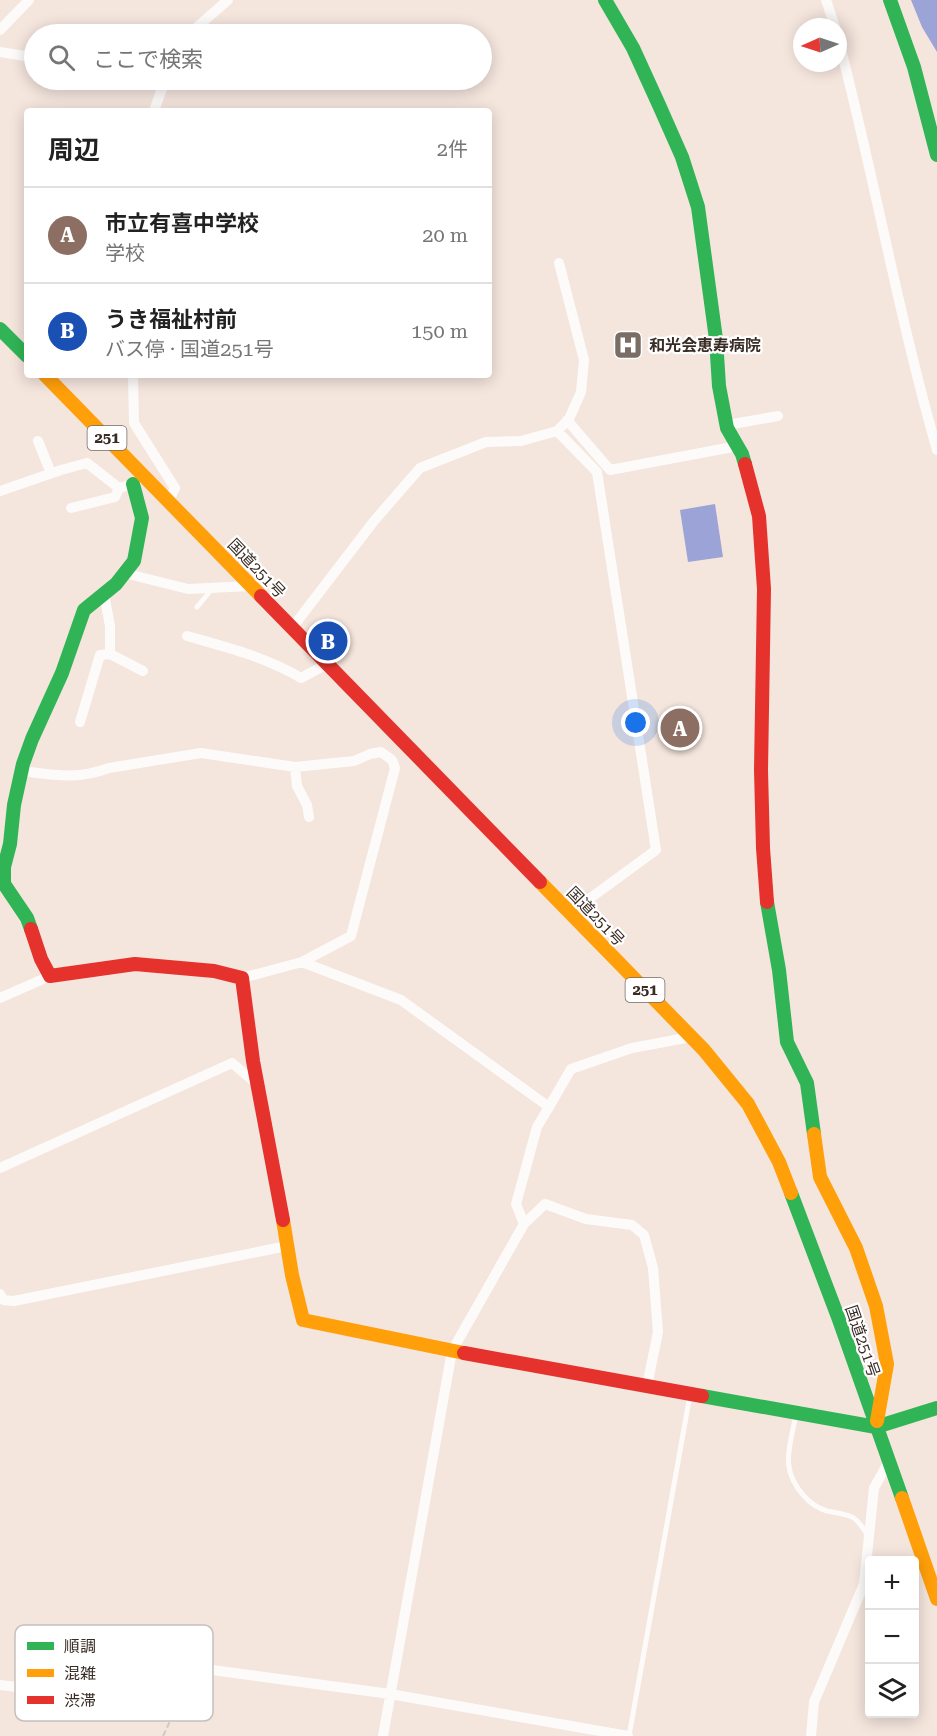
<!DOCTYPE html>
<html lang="ja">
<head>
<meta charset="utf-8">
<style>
	body { margin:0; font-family:"Roboto Serif","Noto Sans JP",serif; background:#f6f6f6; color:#222 }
	.controls { position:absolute; right:18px; bottom:18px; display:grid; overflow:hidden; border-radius:6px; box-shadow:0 3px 15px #0003 }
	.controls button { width:54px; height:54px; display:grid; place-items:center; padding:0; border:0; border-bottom:2px solid #e0e0e0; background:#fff; color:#222; font:30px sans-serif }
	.compass { position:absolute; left:793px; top:18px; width:54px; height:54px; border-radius:50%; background:#fff; box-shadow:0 3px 15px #0003; rotate:267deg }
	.you { position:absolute; left:636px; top:723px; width:21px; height:21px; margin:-15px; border:4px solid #fff; border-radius:50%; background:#1a73e8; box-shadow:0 0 0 9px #1a73e833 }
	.badge { display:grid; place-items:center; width:39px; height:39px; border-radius:50%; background:#7a6d65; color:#fff; font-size:20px; font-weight:700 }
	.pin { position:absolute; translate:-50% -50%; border:3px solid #fff; box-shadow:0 2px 6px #0006 }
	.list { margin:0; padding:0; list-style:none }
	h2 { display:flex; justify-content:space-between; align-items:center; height:78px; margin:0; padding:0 24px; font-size:26px }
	h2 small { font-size:20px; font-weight:400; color:#767676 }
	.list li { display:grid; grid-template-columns:39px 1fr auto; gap:18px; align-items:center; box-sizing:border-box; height:96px; padding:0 24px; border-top:2px solid #e0e0e0 }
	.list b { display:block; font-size:22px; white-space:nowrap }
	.list p { margin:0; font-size:20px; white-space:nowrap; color:#767676 }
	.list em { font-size:20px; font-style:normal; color:#767676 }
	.icon { flex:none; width:33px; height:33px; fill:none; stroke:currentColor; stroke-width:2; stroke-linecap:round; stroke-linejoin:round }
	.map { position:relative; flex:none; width:937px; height:1736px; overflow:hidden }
	.search { position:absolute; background:#fff; box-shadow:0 3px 15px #0003; left:24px; top:24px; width:468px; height:66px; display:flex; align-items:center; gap:15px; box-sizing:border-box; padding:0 21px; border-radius:33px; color:#767676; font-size:22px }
	.panel { position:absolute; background:#fff; box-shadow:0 3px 15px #0003; left:24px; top:108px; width:468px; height:270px; border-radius:6px }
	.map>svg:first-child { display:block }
	.water { fill:#9ba3d7 }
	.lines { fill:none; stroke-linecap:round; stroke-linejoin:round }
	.path { stroke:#cfc9c7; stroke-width:2; stroke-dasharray:6 3; stroke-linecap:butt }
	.lane { stroke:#fdfbfa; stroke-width:5 }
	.street { stroke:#fdfbfa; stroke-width:10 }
	.fast { stroke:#30b455; stroke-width:14 }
	.slow { stroke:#ff9f0a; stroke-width:14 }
	.jam { stroke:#e5322d; stroke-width:14 }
	.labels { text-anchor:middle; stroke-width:4.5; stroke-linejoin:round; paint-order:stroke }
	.shield { fill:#fff; stroke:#746b66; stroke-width:1.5 }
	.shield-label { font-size:15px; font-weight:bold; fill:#392c25 }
	.poi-label { font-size:16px; font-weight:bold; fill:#392c25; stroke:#fff; text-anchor:start }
	.street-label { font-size:16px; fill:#392c25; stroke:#fff }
	.key { fill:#fff; stroke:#c4c0be; stroke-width:1.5 }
	.key-label { font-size:16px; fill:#392c25 }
</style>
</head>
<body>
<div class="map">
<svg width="937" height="1736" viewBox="0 0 937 1736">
	<rect width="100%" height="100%" fill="#f4e5dd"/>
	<!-- water -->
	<path class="water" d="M911,0h26v52l-15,-25z
		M715,504l8,53 -35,5 -8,-52z"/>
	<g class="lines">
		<!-- path -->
		<path class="path" d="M163,1736c9,-18 15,-31 6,-50"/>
		<!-- lane -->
		<path class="lane" d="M197,607l15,-18
			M796,1414c-6,34 -17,54 8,82 7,8 13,12 23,15 25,5 27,2 41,25
			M629,1736l61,-341"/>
		<!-- street -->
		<path class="street" d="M826,0l9,27
			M0,30l29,-30
			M189,34l39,-34
			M838,38c36,137 60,276 99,412
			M0,52l25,4 9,-2
			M154,111l11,-31
			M133,375l1,48 41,65 -6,12
			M567,420l43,50 128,-24
			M727,425l51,-9
			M557,431l40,41 59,378 -86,63
			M38,441l13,32
			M0,491l61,-21 26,-7 32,25 14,-4 5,-4
			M71,508l44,-11 4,-9
			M124,573l64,16 63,-3
			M292,628l82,-107 46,-53 66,-26 35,-1 36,-10 12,-12 12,-27 3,-32 -25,-97
			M187,636c39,11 79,21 114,42l26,-14
			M110,654l33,17
			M80,722l20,-67 10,-1v-28l-6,-32
			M295,767l2,19 10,19 2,12
			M22,771c32,4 55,9 87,-3l92,-15 94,14 59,-6 16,-7 11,-2 11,8 3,8 -44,168 -49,26
			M242,978l60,-16 99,38 148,107 -12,20 -21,77 8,20
			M0,998l50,-22
			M549,1107l22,-38 61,-21 59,-11
			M0,1168l232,-105 25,21
			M0,1294l3,6 11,1 273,-55
			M0,1685l73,9h28l65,-19 39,-6 185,25 238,42
			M383,1736l69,-385 72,-127 21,-20 41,15 46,6 12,10 9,33 5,64 -11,54
			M811,1736l3,-34 50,-118 10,-96 14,-25"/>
		<!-- fast -->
		<path class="fast" d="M605,0l28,48 26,57 23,52 16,50 18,132 3,47 8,42 15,26 3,10
			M890,0l24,67 23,88
			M0,329l27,27
			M767,902l12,68 8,72 20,41 7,51
			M31,929l-4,-11 -23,-34v-17l6,-23 4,-39 9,-41 9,-25 30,-66 22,-63 32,-26 18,-23 8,-43 -9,-34
			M791,1193l47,124 64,181
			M702,1396l174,31 61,-19"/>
		<!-- slow -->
		<path class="slow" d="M45,375l216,221
			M540,882l164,168 44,54 31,58 12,31
			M814,1134l6,43 36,71 20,58 11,58 -10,57
			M283,1220l9,55 11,45 161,33
			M902,1498l35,101"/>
		<!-- jam -->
		<path class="jam" d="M745,464l14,52 5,73 -3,181 2,78 4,54
			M261,596l279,286
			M31,929l10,30 9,17 85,-12 79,7 28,7 11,83 30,159
			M464,1353l238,43"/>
	</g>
	<!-- icons -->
	<defs>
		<g id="hospital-square" transform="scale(1.5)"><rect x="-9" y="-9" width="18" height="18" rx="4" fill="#7a6d65" stroke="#fff"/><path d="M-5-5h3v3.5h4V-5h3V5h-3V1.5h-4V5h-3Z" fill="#fff"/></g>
	</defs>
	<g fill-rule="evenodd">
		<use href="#hospital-square" x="628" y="345"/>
	</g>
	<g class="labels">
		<!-- shield labels -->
		<g class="shield">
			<rect x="87.5" y="426" width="39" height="24" rx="4.5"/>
			<rect x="625.5" y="978" width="39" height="24" rx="4.5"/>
		</g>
		<g class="shield-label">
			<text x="107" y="443">251</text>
			<text x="645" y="995">251</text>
		</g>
		<!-- poi labels -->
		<g class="poi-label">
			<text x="649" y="351">和光会恵寿病院</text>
		</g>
		<!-- street labels -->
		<g class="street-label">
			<text transform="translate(257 568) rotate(46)" y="6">国道251号</text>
			<text transform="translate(596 916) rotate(46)" y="6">国道251号</text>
			<text transform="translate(863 1341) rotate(71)" y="6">国道251号</text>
		</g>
	</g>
	<!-- legend -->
	<rect x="15" y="1625" width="198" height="96" rx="9" class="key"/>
	<rect x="27" y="1642" width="27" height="8" fill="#30b455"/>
	<rect x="27" y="1669" width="27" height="8" fill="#ff9f0a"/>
	<rect x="27" y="1696" width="27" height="8" fill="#e5322d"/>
	<g class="key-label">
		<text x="64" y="1652">順調</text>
		<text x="64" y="1679">混雑</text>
		<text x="64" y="1706">渋滞</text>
	</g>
</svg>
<div class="controls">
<button>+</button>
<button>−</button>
<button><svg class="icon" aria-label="layers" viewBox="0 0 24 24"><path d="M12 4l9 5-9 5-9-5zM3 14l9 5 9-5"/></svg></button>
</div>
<svg class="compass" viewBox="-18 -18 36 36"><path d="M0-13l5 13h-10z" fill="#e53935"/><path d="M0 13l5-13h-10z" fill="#767676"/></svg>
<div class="you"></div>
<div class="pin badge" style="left:680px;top:728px;background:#8d6e63">A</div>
<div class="pin badge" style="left:328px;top:641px;background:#1a4fb4">B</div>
<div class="search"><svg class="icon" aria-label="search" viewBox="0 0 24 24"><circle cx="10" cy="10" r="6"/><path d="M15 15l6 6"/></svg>ここで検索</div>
<section class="panel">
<h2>周辺<small>2件</small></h2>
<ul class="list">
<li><span class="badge" style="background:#8d6e63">A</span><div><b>市立有喜中学校</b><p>学校</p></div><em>20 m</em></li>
<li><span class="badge" style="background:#1a4fb4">B</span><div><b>うき福祉村前</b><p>バス停 · 国道251号</p></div><em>150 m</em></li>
</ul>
</section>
</div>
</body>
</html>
